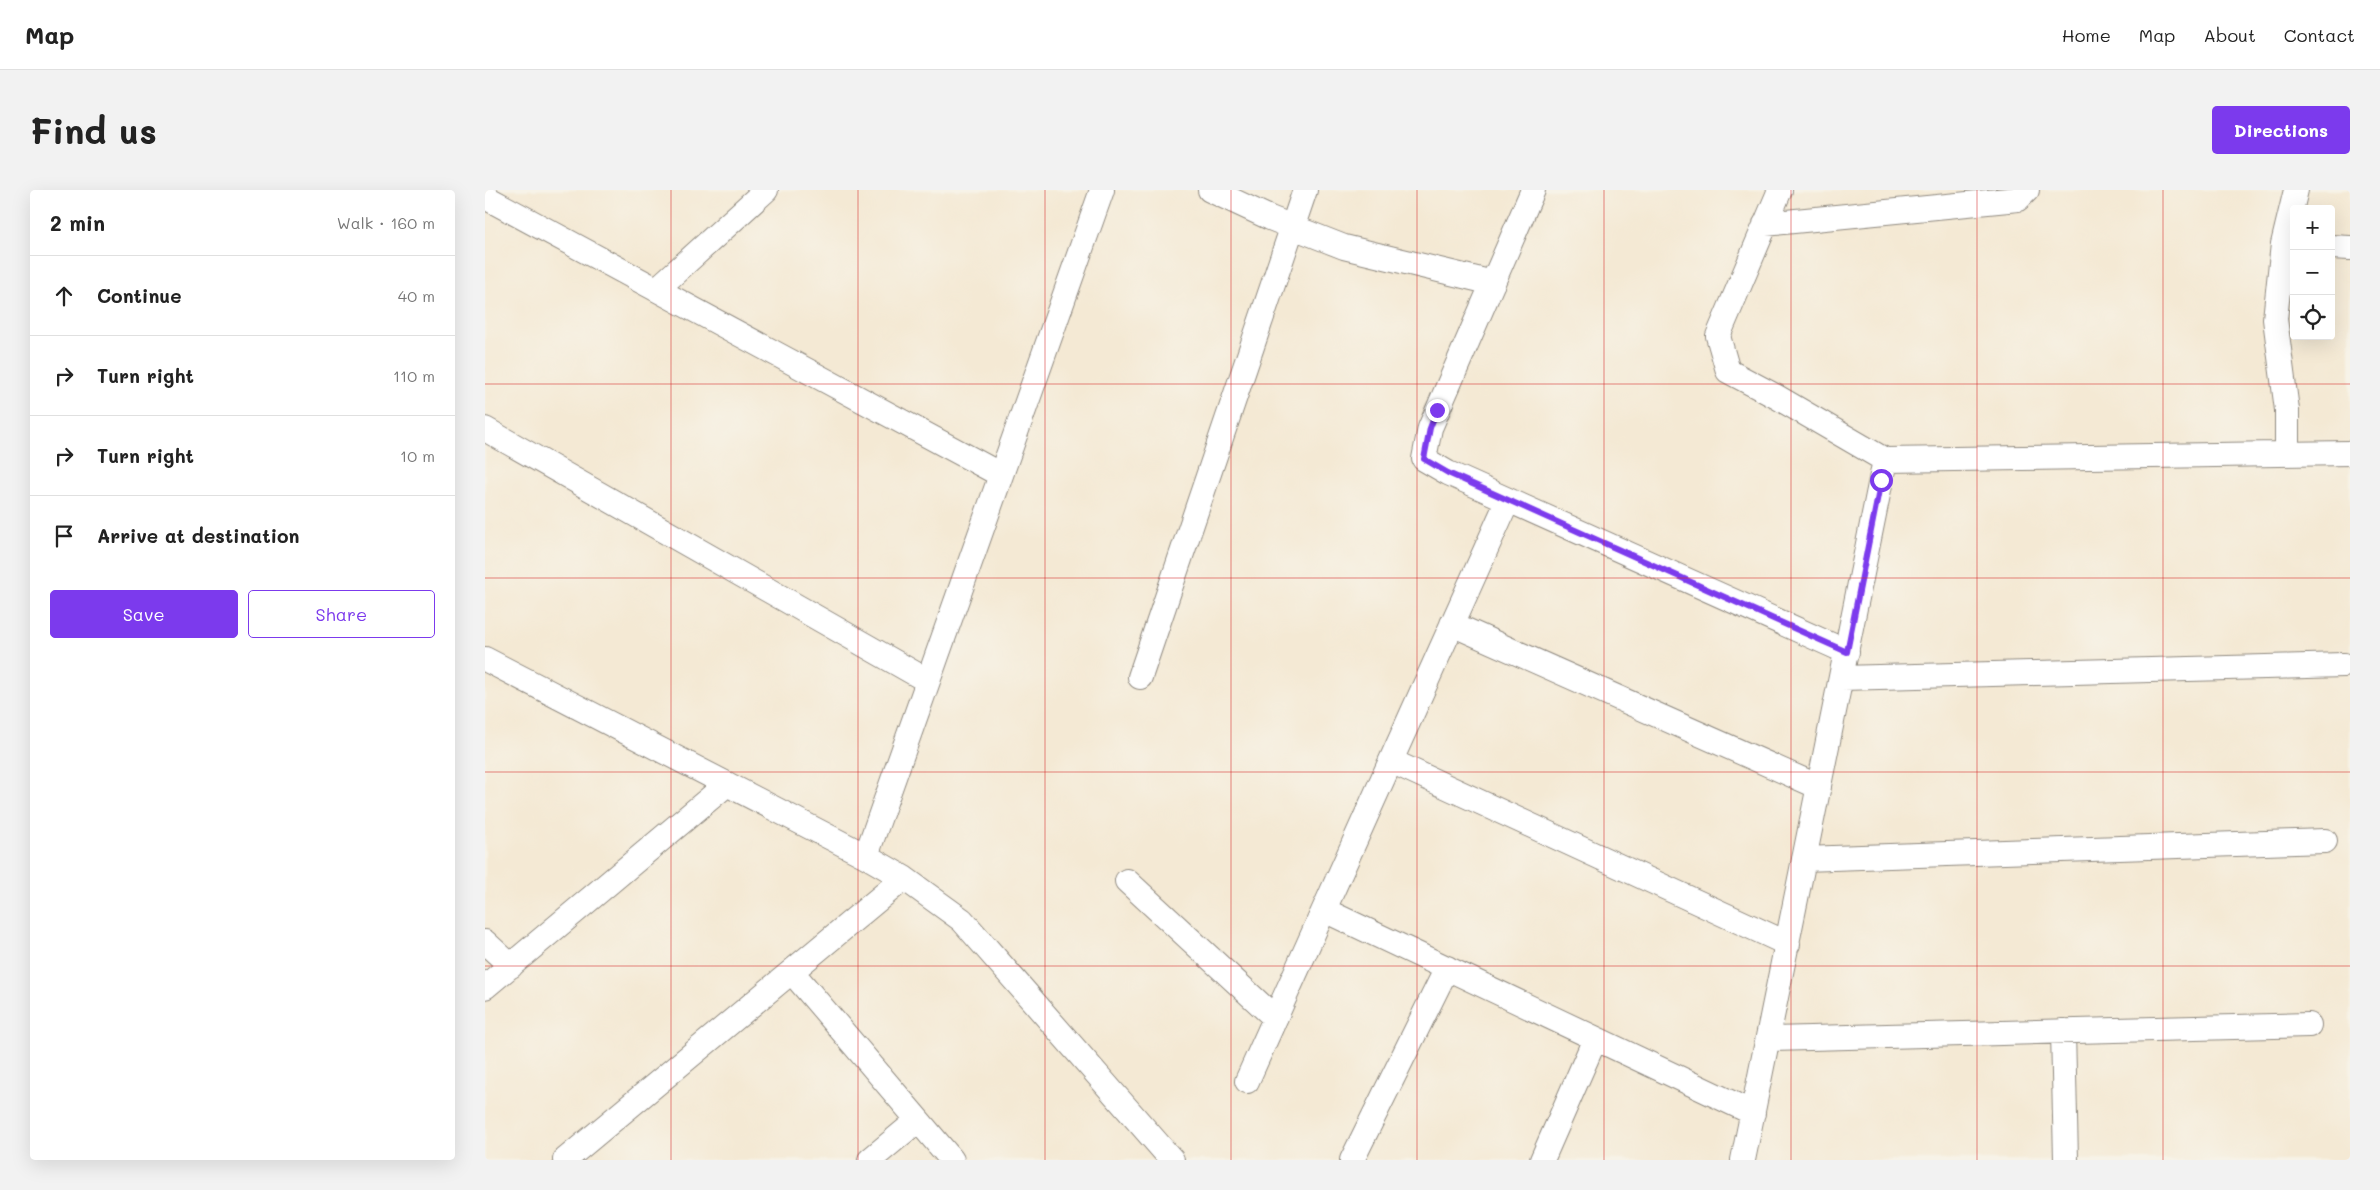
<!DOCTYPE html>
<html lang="en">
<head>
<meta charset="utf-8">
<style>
	body { margin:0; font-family:Mali,sans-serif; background:#f2f2f2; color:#222 }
	.controls { position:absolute; right:15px; top:15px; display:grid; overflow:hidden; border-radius:5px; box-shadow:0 5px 20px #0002 }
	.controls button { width:45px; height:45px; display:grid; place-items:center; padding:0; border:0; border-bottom:1px solid #e0e0e0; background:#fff; color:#222; font:25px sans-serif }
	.stop { position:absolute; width:15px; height:15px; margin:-11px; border:4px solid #7c3aed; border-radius:50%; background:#fff }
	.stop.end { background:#7c3aed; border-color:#fff; box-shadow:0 1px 5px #0008 }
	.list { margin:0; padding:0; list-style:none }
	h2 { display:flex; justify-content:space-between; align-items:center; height:65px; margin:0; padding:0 20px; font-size:21px }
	h2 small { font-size:16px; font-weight:400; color:#767676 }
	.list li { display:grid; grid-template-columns:32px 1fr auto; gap:15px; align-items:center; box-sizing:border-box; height:80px; padding:0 20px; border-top:1px solid #e0e0e0 }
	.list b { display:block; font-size:19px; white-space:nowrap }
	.list em { font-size:16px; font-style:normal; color:#767676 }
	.actions { display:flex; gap:10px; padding:15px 20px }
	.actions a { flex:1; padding:11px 0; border:1px solid #7c3aed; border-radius:5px; text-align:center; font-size:18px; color:#7c3aed }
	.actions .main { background:#7c3aed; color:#fff }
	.icon { flex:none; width:28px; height:28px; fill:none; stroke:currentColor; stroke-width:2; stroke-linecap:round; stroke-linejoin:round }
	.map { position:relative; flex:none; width:1865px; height:970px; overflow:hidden; border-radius:5px }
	header { display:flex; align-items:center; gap:30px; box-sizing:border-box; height:70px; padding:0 25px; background:#fff; border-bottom:1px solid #e0e0e0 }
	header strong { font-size:24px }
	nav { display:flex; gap:28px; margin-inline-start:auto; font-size:18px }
	.intro { display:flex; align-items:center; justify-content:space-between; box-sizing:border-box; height:120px; padding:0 30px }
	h1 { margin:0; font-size:35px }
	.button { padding:12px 22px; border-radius:5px; background:#7c3aed; color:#fff; font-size:18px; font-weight:700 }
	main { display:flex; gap:30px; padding:0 30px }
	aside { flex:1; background:#fff; border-radius:5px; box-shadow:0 5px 20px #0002 }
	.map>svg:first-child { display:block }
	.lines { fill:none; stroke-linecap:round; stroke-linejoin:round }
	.street-casing { stroke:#908a80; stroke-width:26 }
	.street { stroke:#fff; stroke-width:24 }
	.route { stroke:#7c3aed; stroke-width:6 }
	.grid { fill:none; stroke:#d62828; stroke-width:1; stroke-opacity:0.55 }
</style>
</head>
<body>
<header>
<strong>Map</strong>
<nav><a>Home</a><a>Map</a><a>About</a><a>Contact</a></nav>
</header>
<div class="intro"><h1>Find us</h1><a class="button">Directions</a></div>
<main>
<aside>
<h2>2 min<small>Walk · 160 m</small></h2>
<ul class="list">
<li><svg class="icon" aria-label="ahead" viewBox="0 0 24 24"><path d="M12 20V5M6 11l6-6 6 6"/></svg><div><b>Continue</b></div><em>40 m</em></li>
<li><svg class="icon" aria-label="right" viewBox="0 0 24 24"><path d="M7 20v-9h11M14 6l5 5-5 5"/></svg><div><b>Turn right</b></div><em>110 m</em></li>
<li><svg class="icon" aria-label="right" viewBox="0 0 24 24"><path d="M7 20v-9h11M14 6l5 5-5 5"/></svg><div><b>Turn right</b></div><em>10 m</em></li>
<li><svg class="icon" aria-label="arrive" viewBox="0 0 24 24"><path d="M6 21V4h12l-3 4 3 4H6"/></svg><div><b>Arrive at destination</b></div></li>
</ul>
<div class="actions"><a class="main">Save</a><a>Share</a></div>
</aside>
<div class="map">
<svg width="1865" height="970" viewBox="0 0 1865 970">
	<rect width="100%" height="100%" fill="#f7f3e8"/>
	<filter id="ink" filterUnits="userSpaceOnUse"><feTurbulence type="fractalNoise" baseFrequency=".02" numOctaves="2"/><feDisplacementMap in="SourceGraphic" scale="10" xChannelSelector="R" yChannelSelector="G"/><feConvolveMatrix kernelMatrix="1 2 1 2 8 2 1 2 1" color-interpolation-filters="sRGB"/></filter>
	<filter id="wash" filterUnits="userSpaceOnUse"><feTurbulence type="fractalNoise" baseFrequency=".0096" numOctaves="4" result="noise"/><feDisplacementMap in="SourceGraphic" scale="20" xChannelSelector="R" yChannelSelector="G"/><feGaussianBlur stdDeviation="1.12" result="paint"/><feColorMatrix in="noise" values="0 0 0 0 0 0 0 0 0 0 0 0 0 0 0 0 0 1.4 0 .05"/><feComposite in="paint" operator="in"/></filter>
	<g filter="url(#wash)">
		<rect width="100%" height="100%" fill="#f4e9d4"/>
	</g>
	<g filter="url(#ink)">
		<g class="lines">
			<!-- street casing -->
			<g class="street-casing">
				<path id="street" d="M725,0l60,28 74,29 149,36
					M1048,0l-103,238 -6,31 24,14 399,179
					M0,7l516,278
					M1280,34l253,-25 9,-9
					M1846,57l19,1
					M172,99l109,-99
					M0,239l443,252
					M1802,264v-44l-12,-91 8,-75 13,-54
					M1400,270l465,-7
					M967,434l367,163
					M0,469l381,197 38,22 58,42 210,240
					M655,487l165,-487
					M1356,488l503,-13
					M906,571l397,183
					M381,666l236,-666
					M1319,669l521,-18
					M642,691l148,137
					M839,720l429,203
					M0,752l26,24
					M307,782l160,188
					M0,797l242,-203
					M1578,841l3,129
					M1283,849l541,-14
					M762,891l261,-581
					M80,970l339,-282
					M385,970l48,-40
					M867,970l95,-192
					M1057,970l53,-121
					M1258,970l142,-700 -108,-63 -49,-26 -10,-35 62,-146"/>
			</g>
			<!-- street -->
			<use href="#street" class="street"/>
		</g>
	</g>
	<g class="lines" filter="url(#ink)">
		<!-- route -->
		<path class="route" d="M952,220l-7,18 -6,31 24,14 399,179 34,-172"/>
	</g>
	<!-- grid -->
	<path class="grid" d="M186,0v970M373,0v970M560,0v970M746,0v970M932,0v970M1119,0v970M1306,0v970M1492,0v970M1678,0v970M0,194h1865M0,388h1865M0,582h1865M0,776h1865"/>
</svg>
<div class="controls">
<button>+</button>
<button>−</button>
<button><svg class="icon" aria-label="locate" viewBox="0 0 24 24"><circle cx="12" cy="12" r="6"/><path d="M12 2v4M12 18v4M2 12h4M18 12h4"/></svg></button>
</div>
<div class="stop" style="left:1396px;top:290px"></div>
<div class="stop end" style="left:952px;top:220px"></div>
</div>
</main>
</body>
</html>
